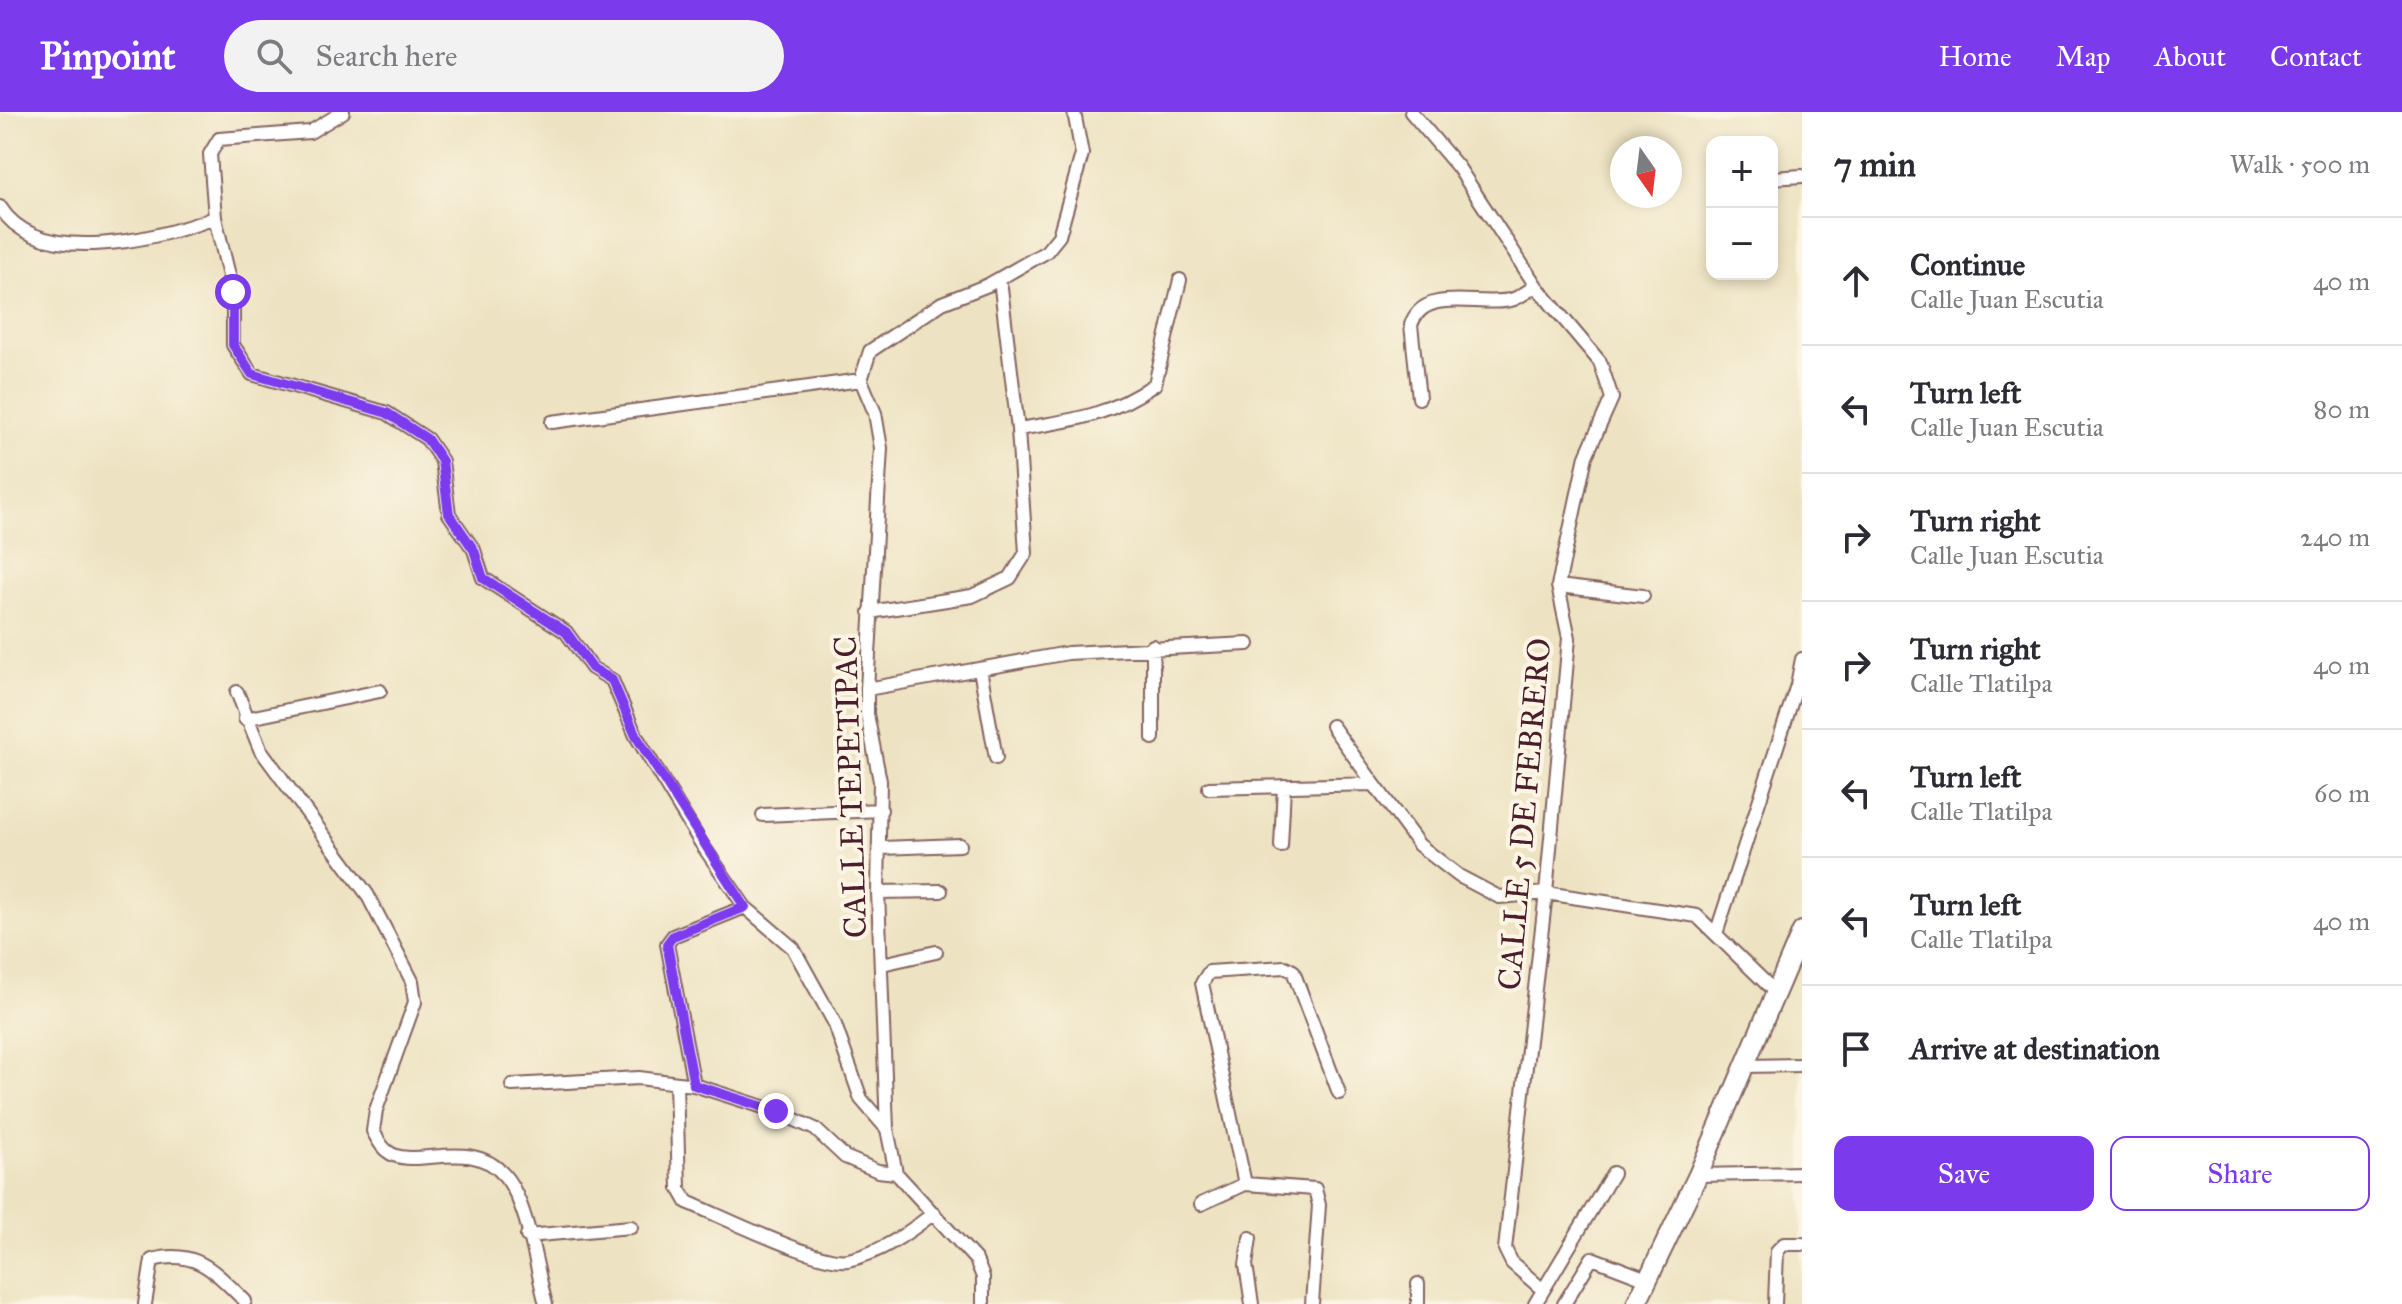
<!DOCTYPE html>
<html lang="en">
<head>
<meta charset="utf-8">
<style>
	body { margin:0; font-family:"IM FELL Great Primer",serif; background:#f2f2f3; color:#2b2b33 }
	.controls { position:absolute; right:24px; top:24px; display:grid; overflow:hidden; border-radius:16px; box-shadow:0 4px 12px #0003 }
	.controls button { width:72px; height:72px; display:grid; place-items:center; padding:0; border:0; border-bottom:2px solid #e1e1e2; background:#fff; color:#2b2b33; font:40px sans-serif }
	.compass { position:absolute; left:1610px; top:24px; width:72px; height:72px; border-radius:50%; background:#fff; box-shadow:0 4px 12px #0003; rotate:166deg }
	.stop { position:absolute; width:24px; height:24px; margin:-18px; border:6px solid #7c3aed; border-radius:50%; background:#fff }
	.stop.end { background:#7c3aed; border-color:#fff; box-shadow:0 2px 8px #0008 }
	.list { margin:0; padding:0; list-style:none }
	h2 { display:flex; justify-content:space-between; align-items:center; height:104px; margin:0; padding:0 32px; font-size:34px }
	h2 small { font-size:26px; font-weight:400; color:#7c7c81 }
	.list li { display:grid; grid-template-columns:52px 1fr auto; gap:24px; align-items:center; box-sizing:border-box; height:128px; padding:0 32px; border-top:2px solid #e1e1e2 }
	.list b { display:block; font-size:30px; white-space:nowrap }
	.list p { margin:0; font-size:26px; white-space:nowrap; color:#7c7c81 }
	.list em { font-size:26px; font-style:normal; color:#7c7c81 }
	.actions { display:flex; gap:16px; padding:24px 32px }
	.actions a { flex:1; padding:18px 0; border:2px solid #7c3aed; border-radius:16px; text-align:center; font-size:28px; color:#7c3aed }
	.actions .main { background:#7c3aed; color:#fff }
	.icon { flex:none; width:44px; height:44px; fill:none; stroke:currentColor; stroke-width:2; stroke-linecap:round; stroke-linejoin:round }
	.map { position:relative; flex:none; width:1802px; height:1192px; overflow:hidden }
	header { display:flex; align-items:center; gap:48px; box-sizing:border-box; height:112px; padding:0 40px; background:#7c3aed; color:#fff }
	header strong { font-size:38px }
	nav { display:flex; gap:44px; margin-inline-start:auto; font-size:28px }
	.search { width:560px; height:72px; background:#f2f2f3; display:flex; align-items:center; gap:20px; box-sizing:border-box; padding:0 28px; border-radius:44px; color:#7c7c81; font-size:30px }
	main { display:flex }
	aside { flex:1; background:#fff }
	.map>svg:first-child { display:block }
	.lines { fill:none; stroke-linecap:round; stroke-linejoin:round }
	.street-casing { stroke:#836360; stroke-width:16 }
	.secondary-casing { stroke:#836360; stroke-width:22 }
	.street { stroke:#fff; stroke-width:12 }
	.secondary { stroke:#fff; stroke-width:18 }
	.route { stroke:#7c3aed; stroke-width:10 }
	.labels { text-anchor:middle; stroke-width:8; stroke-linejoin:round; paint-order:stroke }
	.street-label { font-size:32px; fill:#4a1f2b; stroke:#fcf5e5 }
</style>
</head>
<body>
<header>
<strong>Pinpoint</strong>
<div class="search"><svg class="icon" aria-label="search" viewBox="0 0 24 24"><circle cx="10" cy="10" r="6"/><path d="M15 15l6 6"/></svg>Search here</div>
<nav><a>Home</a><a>Map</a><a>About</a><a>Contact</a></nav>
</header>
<main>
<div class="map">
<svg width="1802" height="1192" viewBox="0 0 1802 1192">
	<rect width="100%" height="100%" fill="#fcf5e5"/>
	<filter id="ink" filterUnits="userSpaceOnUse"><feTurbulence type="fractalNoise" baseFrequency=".0125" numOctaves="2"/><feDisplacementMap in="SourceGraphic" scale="16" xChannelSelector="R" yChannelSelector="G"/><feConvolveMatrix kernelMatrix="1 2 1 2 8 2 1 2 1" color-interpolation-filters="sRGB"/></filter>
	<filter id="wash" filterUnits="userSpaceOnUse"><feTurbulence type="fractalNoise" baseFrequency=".006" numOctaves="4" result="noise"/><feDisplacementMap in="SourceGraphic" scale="32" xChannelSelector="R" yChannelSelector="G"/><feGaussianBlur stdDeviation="1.8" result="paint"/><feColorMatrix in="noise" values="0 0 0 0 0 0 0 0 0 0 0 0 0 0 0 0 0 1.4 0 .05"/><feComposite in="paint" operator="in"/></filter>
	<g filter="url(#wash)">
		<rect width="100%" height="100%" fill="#ede2c1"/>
	</g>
	<g filter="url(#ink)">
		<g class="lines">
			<!-- street casing -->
			<g class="street-casing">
				<path id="street" d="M343,0l-33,20 -91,7 -9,15 5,64 18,74v53l19,29 135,39 40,26 15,22 7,53 25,36 9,28 83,54 26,36 20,12 24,56 65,107 44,64 48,41 41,74 27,77 26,30
					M1411,0l47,55 78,119 64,76 12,36 -26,58 -28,130 11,52 -23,255 -41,356 7,14 31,27
					M1772,66l30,-2
					M0,95c39,63 159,31 215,11
					M1419,286l-8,-73c13,-41 71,-16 103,-26 7,-3 15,-9 22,-13
					M552,310l309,-42
					M1018,317c52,-8 93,-13 137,-45l25,-104
					M1558,474l85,10
					M870,500l102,-16 38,-18 16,-25 -8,-124 -17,-141
					M980,557l16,89
					M867,577l201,-36 180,-9
					M237,580l23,57 107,145 45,87 3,21 -39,108 -3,21c4,7 8,16 14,20 25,21 83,-16 117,24 24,27 32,94 42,129
					M245,607l135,-28
					M1332,614l42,58
					M1153,626v-92
					M1209,676l165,-4 45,61 40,31 40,21 47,-4 151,23 77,75
					M763,703l118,-5
					M1281,734l3,-60
					M882,736l78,-3
					M878,780l63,-1
					M1716,822l81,-249 5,-26
					M882,852l54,-12
					M1745,954l57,-1
					M676,971l3,105 8,14c32,13 132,63 161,58 33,-7 60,-27 86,-47
					M512,973l127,-7 55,7 82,26 39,18 30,28 33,14 18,2
					M694,973l-27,-141 6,-8 72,-29
					M1698,1063l104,-2
					M1245,1072l-43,-201 7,-11 76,-5 8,4 46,122
					M1201,1092l44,-20 70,5 4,16 -7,99
					M527,1124l104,-9
					M1250,1126l-4,27 6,39
					M1418,1172v20
					M145,1192l7,-44c44,-12 63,12 93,41
					M983,1192v-27l-7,-17 -80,-87 -9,-44 -9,-237 2,-111 -13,-67v-25l14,-241 -6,-35 -14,-33 9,-29 72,-48 46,-18 58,-33 13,-16 23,-82 -8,-42
					M1535,1192l78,-131
					M1564,1192l28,-46 55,21
					M1775,1192l2,-53 7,-7h18"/>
			</g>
			<!-- secondary casing -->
			<g class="secondary-casing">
				<path id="secondary" d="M1636,1192l62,-129 104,-244"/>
			</g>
			<!-- street -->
			<use href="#street" class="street"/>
			<!-- secondary -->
			<use href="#secondary" class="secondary"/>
		</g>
	</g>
	<g class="lines" filter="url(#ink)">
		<!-- route -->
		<path class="route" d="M233,180v53l19,29 135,39 40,26 15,22 7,53 25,36 9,28 83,54 26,36 20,12 24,56 109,171 -72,29 -6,8 27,141 82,26"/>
	</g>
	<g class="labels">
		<!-- street labels -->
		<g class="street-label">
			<text transform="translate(850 675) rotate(-92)" y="11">CALLE TEPETIPAC</text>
			<text transform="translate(1524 702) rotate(-85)" y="11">CALLE 5 DE FEBRERO</text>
		</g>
	</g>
</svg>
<div class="controls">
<button>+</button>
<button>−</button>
</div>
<svg class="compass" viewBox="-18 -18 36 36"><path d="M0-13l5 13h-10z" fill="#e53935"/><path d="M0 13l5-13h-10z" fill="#7c7c81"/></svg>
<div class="stop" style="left:233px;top:180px"></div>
<div class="stop end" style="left:776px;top:999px"></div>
</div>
<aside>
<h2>7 min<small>Walk · 500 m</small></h2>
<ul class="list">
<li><svg class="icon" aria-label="ahead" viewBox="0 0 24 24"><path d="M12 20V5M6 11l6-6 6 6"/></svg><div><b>Continue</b><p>Calle Juan Escutia</p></div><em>40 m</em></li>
<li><svg class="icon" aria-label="left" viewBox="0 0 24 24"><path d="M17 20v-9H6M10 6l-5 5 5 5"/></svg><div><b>Turn left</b><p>Calle Juan Escutia</p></div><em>80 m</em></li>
<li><svg class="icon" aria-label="right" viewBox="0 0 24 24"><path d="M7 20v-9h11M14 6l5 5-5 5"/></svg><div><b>Turn right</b><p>Calle Juan Escutia</p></div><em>240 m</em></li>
<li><svg class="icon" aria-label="right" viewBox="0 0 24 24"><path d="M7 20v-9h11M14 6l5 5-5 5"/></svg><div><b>Turn right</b><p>Calle Tlatilpa</p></div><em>40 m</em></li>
<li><svg class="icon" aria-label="left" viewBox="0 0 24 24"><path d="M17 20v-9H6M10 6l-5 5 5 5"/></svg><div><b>Turn left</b><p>Calle Tlatilpa</p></div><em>60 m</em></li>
<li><svg class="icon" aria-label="left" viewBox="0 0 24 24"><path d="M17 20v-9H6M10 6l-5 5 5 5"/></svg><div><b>Turn left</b><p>Calle Tlatilpa</p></div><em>40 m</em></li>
<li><svg class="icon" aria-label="arrive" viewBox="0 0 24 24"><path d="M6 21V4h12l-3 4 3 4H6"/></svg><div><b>Arrive at destination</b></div></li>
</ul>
<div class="actions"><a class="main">Save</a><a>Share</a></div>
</aside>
</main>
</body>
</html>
